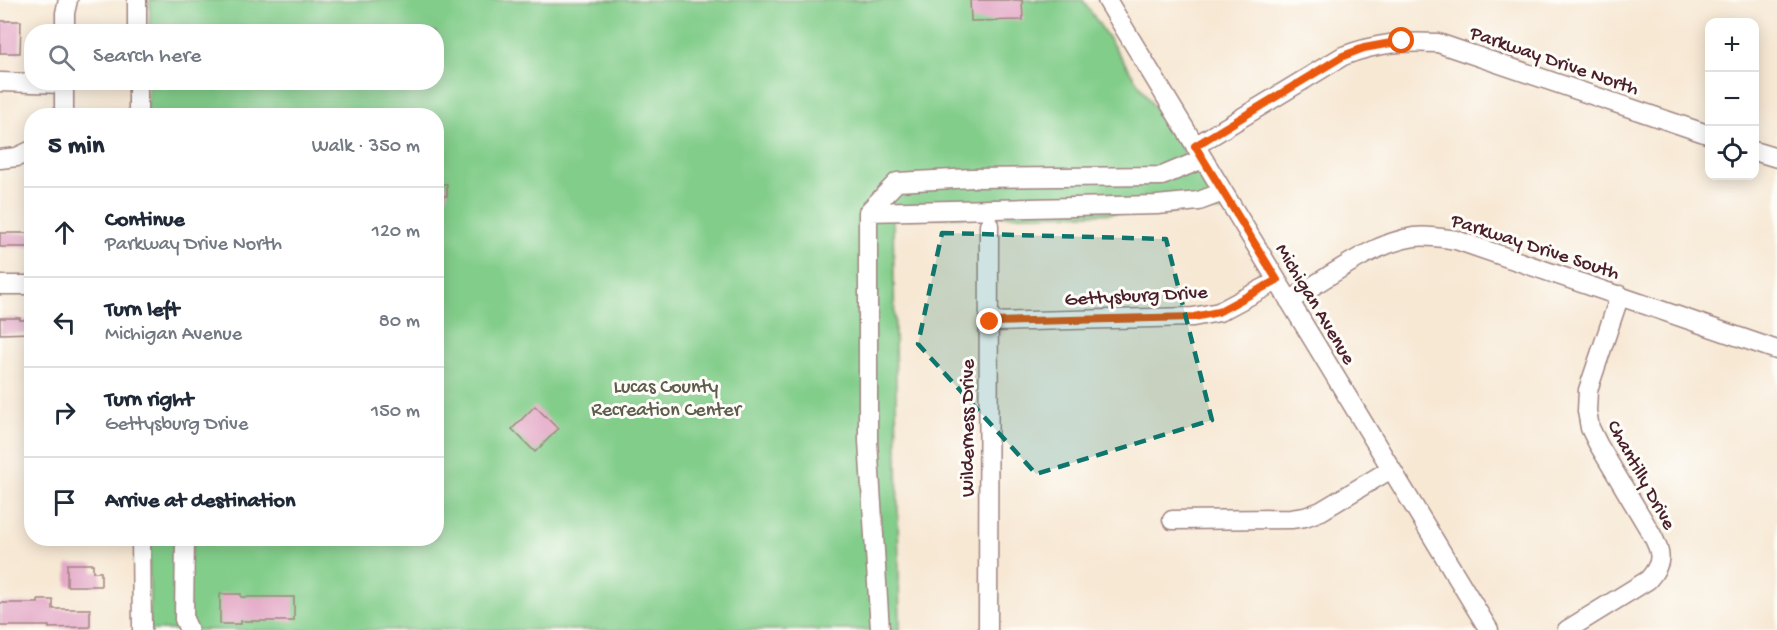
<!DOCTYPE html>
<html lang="en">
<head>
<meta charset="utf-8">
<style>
	body { margin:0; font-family:"Gochi Hand",sans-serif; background:#f6f6f7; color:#1f2937 }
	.controls { position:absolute; right:18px; top:18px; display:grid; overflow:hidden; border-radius:12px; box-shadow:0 3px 15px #0003 }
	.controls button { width:54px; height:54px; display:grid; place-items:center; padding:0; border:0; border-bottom:2px solid #e0e1e3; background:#fff; color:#1f2937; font:30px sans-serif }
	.stop { position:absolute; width:18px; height:18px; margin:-14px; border:4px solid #ea580c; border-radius:50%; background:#fff }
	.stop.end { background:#ea580c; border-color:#fff; box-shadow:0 2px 6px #0008 }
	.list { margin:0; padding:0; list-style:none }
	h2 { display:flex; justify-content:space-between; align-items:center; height:78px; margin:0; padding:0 24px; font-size:26px }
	h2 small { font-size:20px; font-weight:400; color:#747a83 }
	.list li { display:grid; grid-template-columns:39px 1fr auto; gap:18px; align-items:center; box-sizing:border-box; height:90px; padding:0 24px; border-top:2px solid #e0e1e3 }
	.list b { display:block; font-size:22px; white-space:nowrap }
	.list p { margin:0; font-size:20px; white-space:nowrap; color:#747a83 }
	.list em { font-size:20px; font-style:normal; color:#747a83 }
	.icon { flex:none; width:33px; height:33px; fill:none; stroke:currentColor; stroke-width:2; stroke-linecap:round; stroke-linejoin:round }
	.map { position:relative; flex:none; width:1777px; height:630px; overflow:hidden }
	.search { position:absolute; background:#fff; box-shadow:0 3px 15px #0003; left:24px; top:24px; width:420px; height:66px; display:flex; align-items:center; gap:15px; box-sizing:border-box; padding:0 21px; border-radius:24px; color:#747a83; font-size:22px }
	.panel { position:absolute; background:#fff; box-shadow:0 3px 15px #0003; left:24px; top:108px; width:420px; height:438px; border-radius:24px }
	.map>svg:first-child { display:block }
	.green { fill:#82cd8a; stroke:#66765a; stroke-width:1.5 }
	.building { fill:#e4a9c7 }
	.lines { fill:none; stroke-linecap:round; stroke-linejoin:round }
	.minor-casing { stroke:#a08480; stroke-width:21 }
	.minor { stroke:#fff; stroke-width:18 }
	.route { stroke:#ea580c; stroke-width:8 }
	.marked { fill:#0f766e; fill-opacity:0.2; stroke:#0f766e; stroke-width:4.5; stroke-dasharray:12 8; stroke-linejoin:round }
	.labels { text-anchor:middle; stroke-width:6; stroke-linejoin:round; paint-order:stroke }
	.street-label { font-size:20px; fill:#4a1f2b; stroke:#fdfcf7 }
	.park-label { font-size:20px; fill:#5e5c4c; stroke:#fdfcf7 }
</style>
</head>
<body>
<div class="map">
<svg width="1777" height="630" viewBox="0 0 1777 630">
	<rect width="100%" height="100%" fill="#fdfcf7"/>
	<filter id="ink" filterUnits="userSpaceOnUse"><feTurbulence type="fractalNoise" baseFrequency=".0167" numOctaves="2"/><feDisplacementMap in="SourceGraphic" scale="12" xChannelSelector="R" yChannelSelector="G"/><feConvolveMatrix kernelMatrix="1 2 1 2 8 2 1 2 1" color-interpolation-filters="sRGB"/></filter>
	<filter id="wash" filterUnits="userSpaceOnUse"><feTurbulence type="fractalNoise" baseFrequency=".008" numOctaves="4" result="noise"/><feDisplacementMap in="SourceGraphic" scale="24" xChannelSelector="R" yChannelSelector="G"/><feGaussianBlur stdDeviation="1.35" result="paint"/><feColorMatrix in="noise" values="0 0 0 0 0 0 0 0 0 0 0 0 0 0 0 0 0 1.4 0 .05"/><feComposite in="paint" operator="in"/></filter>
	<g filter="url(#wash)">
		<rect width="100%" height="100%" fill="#f7e8d4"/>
		<!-- green -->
		<path class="green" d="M150,0h933l140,211 -330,7 7,412h-750l-1,-91 287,-1v-422h-289l1,-33 288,-1v-50l-287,-1z"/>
		<g id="blocks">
			<!-- building -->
			<path class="building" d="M970,0h52l1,20 -52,1z
				M0,21h21l-1,32h-20z
				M436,184h11v12h-11z
				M0,233h32v14h-32z
				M0,318h20v2h12v13l-32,1z
				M535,406l23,23 -23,23 -23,-23z
				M67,564h26v8h8v14h-34z
				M220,594h21v3h53v24h-53v3h-21z
				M38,600h15v9h37v18l-41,1v-2h-49v-23h38z"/>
		</g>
	</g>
	<g filter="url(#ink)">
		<use href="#blocks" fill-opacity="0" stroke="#a08480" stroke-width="1.5"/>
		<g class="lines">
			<!-- minor casing -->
			<g class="minor-casing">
				<path id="minor" d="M137,0v32
					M1107,0l382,630
					M65,32v-19l3,-13
					M0,82l64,2
					M138,82v34
					M64,116v-34
					M1195,146l148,-90c34,-13 59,-15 95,-13l272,92
					M1754,151l23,7
					M0,159l17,-2 15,-7
					M868,212l289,-7 42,-4 24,-9
					M0,285h32
					M1289,301c37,-22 83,-58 125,-64 14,-2 28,1 42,3l321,110
					M990,322l203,-5 26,-5 58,-31
					M1172,520l119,-1 14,-2 16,-6 70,-42
					M141,538l1,92
					M185,538l-1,81 5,11
					M880,630l-12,-189v-229l29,-30 75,-4 190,-2 41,-17
					M988,630l1,-405
					M1567,630l81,-50c16,-18 14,-27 3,-47l-53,-89 -8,-16 -3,-17 1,-21 32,-95"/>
			</g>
			<!-- minor -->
			<use href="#minor" class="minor"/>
		</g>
	</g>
	<g class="lines" filter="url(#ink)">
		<!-- route -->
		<path class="route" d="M990,322l204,-5 24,-5 59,-32 -82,-134 148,-90 21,-8 38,-7"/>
	</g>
	<!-- marked area -->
	<path class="marked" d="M942,233l224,6 46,181 -176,54 -118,-130z"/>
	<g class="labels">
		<!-- street labels -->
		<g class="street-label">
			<text transform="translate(1555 59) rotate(19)" y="7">Parkway Drive North</text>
			<text transform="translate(1536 245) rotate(18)" y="7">Parkway Drive South</text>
			<text transform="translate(1136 294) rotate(-3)" y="7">Gettysburg Drive</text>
			<text transform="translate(1317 303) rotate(59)" y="7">Michigan Avenue</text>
			<text transform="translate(966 428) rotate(-90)" y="7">Wilderness Drive</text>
			<text transform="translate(1643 474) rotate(61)" y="7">Chantilly Drive</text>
		</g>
		<!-- park labels -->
		<g class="park-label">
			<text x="666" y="392">Lucas County<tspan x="666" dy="23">Recreation Center</tspan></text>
		</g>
	</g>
</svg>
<div class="controls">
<button>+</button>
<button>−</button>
<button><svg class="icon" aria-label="locate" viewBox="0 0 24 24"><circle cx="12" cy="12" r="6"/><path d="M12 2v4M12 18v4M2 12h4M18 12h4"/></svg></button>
</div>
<div class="stop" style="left:1402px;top:41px"></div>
<div class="stop end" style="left:990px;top:322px"></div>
<div class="search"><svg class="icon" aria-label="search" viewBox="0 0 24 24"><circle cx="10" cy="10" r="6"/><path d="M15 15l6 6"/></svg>Search here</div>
<section class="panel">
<h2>5 min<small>Walk · 350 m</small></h2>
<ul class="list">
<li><svg class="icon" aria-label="ahead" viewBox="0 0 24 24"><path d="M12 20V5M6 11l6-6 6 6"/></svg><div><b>Continue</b><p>Parkway Drive North</p></div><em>120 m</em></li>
<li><svg class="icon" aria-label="left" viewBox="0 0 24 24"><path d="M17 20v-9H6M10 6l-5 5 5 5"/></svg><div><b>Turn left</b><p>Michigan Avenue</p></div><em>80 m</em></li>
<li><svg class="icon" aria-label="right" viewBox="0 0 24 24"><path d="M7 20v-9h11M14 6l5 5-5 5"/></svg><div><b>Turn right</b><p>Gettysburg Drive</p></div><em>150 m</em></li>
<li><svg class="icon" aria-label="arrive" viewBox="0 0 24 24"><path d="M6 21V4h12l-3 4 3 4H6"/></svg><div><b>Arrive at destination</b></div></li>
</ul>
</section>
</div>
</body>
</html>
